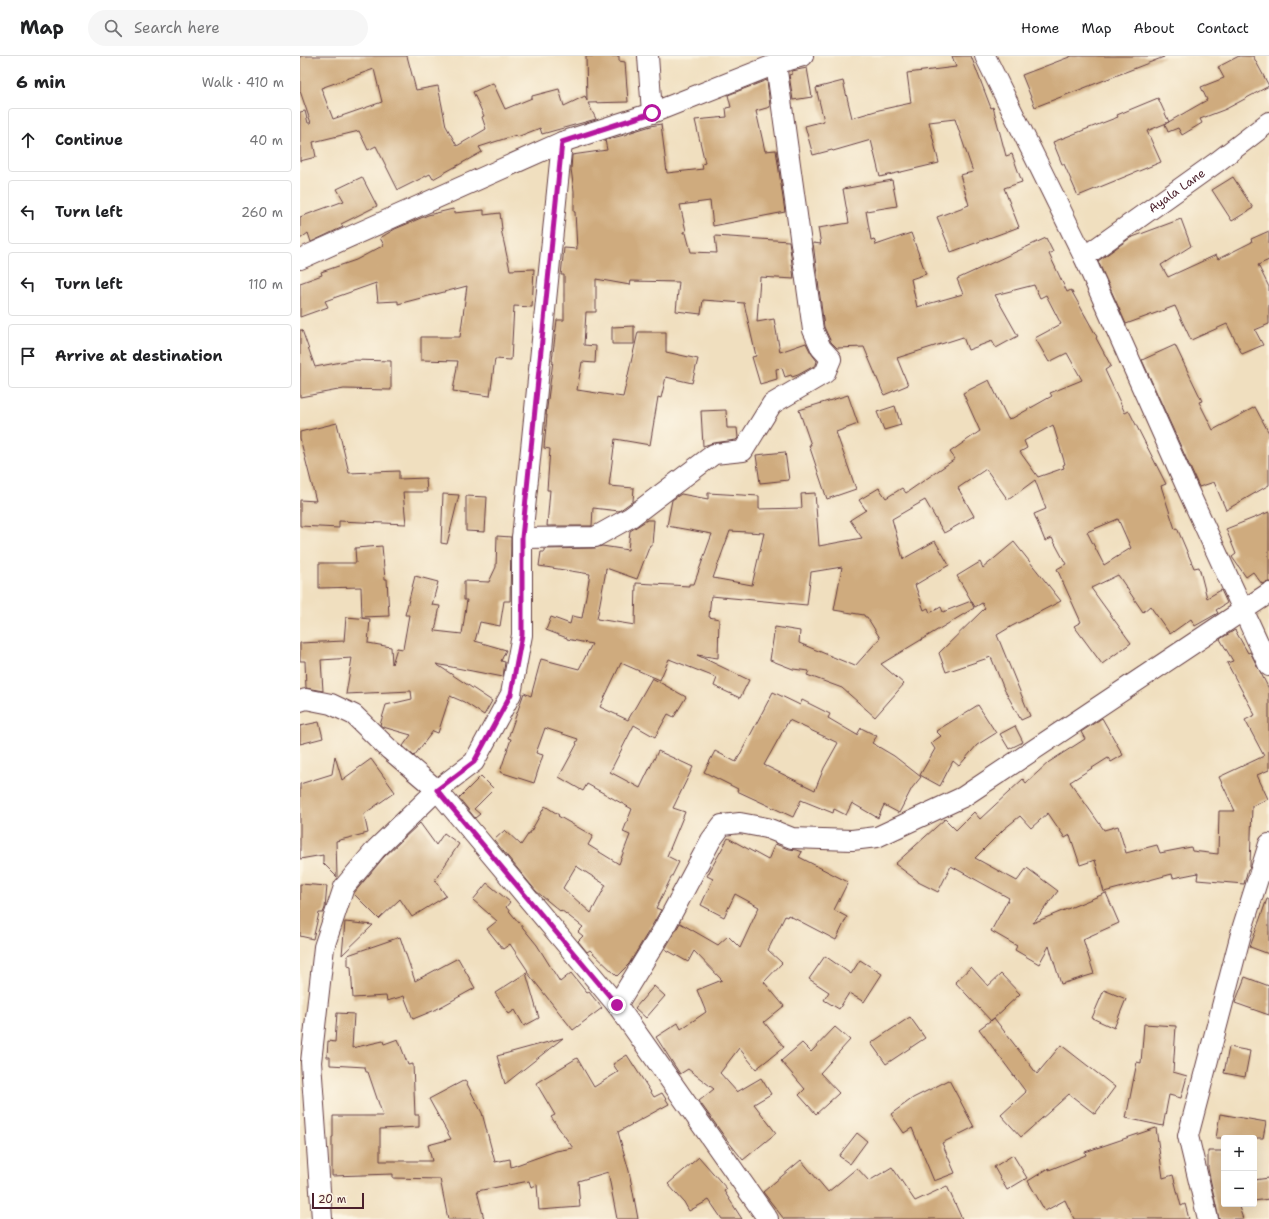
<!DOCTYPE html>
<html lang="en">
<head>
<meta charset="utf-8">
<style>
	body { margin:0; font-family:"Shantell Sans",sans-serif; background:#f6f6f6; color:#202124 }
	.controls { position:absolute; right:12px; bottom:12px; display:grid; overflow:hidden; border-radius:4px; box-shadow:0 4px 16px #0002 }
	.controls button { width:36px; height:36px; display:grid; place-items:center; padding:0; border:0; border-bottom:1px solid #e0e0e0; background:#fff; color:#202124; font:20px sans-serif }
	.scale { position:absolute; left:12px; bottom:10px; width:52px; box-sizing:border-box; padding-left:4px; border:2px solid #4a1f2b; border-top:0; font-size:11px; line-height:14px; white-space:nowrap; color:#4a1f2b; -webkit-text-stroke:3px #fcf5e5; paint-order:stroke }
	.stop { position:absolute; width:12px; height:12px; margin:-9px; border:3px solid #b5179e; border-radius:50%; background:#fff }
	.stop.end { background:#b5179e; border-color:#fff; box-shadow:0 1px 4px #0008 }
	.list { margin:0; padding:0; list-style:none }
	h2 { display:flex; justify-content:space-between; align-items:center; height:52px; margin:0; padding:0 16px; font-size:17px }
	h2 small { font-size:13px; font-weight:400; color:#757577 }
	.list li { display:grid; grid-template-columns:26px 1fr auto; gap:12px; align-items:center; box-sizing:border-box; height:64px; margin:0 8px 8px; padding:0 8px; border:1px solid #e0e0e0; border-radius:4px }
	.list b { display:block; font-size:15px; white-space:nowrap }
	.list em { font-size:13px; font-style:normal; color:#757577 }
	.icon { flex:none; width:22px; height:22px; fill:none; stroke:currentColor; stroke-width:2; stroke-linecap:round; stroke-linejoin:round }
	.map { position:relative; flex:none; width:969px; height:1163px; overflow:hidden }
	header { display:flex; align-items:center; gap:24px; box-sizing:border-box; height:56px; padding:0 20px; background:#fff; border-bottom:1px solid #e0e0e0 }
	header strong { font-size:19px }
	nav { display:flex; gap:22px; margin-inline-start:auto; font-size:14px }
	.search { width:280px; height:36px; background:#f6f6f6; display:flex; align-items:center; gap:10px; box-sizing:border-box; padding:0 14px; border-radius:22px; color:#757577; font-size:15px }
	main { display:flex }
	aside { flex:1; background:#fff }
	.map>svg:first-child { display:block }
	.building { fill:#cfab7e; fill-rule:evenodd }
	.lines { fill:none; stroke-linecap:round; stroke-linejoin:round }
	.street-casing { stroke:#633c41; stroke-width:22 }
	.street { stroke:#fff; stroke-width:20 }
	.route { stroke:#b5179e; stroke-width:5 }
	.labels { text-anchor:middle; stroke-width:3.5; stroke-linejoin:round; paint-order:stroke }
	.street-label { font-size:12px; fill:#4a1f2b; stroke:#fcf5e5 }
</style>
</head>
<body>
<header>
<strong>Map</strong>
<div class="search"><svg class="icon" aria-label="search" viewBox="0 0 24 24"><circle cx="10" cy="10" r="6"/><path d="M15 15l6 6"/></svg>Search here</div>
<nav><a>Home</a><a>Map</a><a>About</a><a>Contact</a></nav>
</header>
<main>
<aside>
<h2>6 min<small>Walk · 410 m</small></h2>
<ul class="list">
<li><svg class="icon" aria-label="ahead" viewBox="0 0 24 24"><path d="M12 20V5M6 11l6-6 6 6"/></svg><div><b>Continue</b></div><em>40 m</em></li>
<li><svg class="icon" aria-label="left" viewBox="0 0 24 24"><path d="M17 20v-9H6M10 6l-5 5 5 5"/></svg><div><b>Turn left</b></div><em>260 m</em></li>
<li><svg class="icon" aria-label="left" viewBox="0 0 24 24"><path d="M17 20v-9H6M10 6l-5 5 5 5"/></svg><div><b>Turn left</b></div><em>110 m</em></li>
<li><svg class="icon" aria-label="arrive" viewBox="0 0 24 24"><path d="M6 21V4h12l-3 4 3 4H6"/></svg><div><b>Arrive at destination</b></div></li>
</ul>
</aside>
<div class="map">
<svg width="969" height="1163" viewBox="0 0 969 1163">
	<rect width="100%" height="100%" fill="#fcf5e5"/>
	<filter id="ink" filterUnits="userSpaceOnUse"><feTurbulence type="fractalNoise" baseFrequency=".025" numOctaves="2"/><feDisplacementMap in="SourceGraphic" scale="8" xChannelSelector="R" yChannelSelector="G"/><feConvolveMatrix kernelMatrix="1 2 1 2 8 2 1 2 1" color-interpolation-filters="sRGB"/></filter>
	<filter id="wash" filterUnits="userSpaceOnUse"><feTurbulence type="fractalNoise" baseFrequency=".012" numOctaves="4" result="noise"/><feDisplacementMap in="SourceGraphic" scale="16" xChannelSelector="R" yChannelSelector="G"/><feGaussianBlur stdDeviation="0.9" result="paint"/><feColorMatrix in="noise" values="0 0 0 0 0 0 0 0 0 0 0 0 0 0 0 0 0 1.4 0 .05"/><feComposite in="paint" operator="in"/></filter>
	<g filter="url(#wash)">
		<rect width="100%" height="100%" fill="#f0dfbf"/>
		<g id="blocks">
			<!-- building -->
			<path class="building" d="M0,0h107l9,34 22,-4 8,40 11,20 29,-17 -4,-12 2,-1 -11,-24 20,-9 12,26 27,-11v-2l27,-7 5,17 21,-10 2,5 -1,-45h33v5l6,1 3,40 -40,1 8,16 -54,15 -2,-6 -23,9 -1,-2 -37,12 3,5 -49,27 -3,-5 -32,16 -22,-44 -8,4 -9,-19 -46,11 3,15 -16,4v-49l5,-1 3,12h3l-11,-32zM74,13l8,33 -49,17 -12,-31z
				M652,0h19l20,52 2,-1 13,49 6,-2 10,28 -18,6 15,39 -68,25 -14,-35 32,-12 -9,-30 13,-3 -18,-53 -26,3 10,41 -59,14 -9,-37 -38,11 -1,-1 -19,5 -8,-29 19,-5 -8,-33 27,-7 9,37 27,-8 32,-7 -4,-30 49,-6z
				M772,0h92v1l-129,50 -13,-32z
				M939,0h14l16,30 -43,23 -26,10 2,4 -20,12 -4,-7 -10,4 -3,-8 42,-24 -6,-13 23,-9 -6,-11z
				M507,12l5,29 -19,3 -4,-25 3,-1v-3z
				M467,24l3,27 -14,4 9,40 11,-1 9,62 -72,14 -3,-25 -30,4 6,26 -3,1v1h3l5,19 26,1 -2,-17 74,5 5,38 -34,-2 -3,45 17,-3 6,33 26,-9 5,10 6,8 -1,4 -18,10 -6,2 -1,-2 -6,2 -3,-9 -6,1 1,10 -17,5 -8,-27 4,-1 -12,-53 -41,-3 -2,14 -25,-3 3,-29 -48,-1 -1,4 -34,-6v33h-10l-2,33 12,1 -1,17 -13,-1 -5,28 46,7 15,-65h28v20l32,7 -6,24 -26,-6 -5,21 -3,-1 -8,48 -35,-6 -6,47 25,2 -1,13 -14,10 -26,-3 -1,18h-45l3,-36h-3l3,-41 -6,-1 3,-33h-1l7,-54h-1l5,-41h7v-45h-3l3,-27 13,1 -2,-37h-1v-21l-3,-22 1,-14 35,-5 -2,-10 23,-6v-1l23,-7 10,-2 6,49 36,-4 -1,-5 3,-1 -10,-43 32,-3 -1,-9 5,-1 -3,-12z
				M858,42l11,24 -22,9 14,31 -83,34 -14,-32h-2l-9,-22 65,-25 -1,-2z
				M62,121l15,29 -36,18 2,3 -32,15 -3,-9 -8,6v-22l44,-16 -7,-12z
				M933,121l20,31 -21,13 -20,-31z
				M592,124l5,26 -31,5 5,29 3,-1 2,6 35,-12 15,41 -15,5 6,28 46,-13 -6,-15 89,-41 7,14 -4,2 18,38 4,-2 26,47 -1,1 15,28 -6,4 20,43 4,-2 37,73 -5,2 14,43 2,-1 17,40 5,-1 8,31 14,-8 6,13 -11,7 2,3 -23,13 -4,-7 -21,15 -20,-28 -7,6 -25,-37 -27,13 40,55 -29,21 -28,-38 7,-4 -24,-53 9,-5 -14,-26 -7,3 -11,-27 12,-5 -11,-29 -27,20 -22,-31 -28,19 16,28 -30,17 -19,-33 -33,19 11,40 32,-18 14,24 -34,20 9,25 4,-2 2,5 11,-6 2,5 28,-11 3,7 -93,56 23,20 -29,33 -33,-29 -35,-13 2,-4 -16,-2 -23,-9 5,-33 25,4 -1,12 56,23 25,-28 -13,-21h-2l-1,-2 -30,-5 8,-43 -31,5 -4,33 -96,-9 -2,21 10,2 -1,39 -21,-3 52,25 -9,18 -26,-12 3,-8 -48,-19 -9,21 -39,-17 -21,44 28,13 24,-42 34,19 -12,20 -6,-3 -13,23 -21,-12 -24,47 30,16 18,-37 35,16 -20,41 12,4 -18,44 12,6 -23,46 5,2 -8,14 -24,40 -12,12 -27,-26 -3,2 -9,-11 5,-5 -5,-4 5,-5 -22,-17 -1,1 -24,-20 -42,-51 11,-10 16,15 8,-12h1l15,-27 14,9 -1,1 35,20 -5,9 31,19 11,-29 -7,-3 9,-23 -45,-25 -4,7 -24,-14 18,-33 -1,-1 2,-4 -33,-11 -9,25 7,2 -9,28 -34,-11 11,-33 -3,-1 16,-45 7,3 10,-37 38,10 13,-25 -25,-5v-1l-21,-8 5,-13 19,7 2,-8 10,2 8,-44 -51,-8 2,-14h4v-3l50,-1 7,-2 26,4 2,-19 17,-11h7l-2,25h-2l-13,34 -31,-11 -1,8 -8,43 38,6 1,-42 53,3v-2h5l18,-50 -45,-8 5,-26 9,-6 27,5v-6l51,3v13l43,-1 -1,-14 14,-1 4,53 43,-8 -12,-18 16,-10 -7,-10 20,-12 7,10 16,-10 4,5 49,-34 -5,-7 30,-21 -17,-38 26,-13 19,39 3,-1v1l41,-23 -2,-3 32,-13 -15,-27 -18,9 -14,-24 26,-14 -15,-29 -6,3 -6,-13 -39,10 23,41 -22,12 -4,-7 -24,9 -5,-13 -66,21 11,27 -24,10 -20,-48 -27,1 -6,-6 -7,-15 -11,-84 8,1 -3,-16 31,-5 -6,-34zM753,369l12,39 -2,1 1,3 -26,9 -18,-25 7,-4 -3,-7zM818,463l13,29 -27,17 -17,-33zM430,475l34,2 -12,52 -39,-7zM276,810l30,19 -15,28 -28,-25z
				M153,153l1,4 30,-3v5l16,-2 2,16h-1l9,41 24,-1 -2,38 -18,-1 -3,54 -16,-1 -5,37 -37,-5 5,-30 -37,-1v-23h39l7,-51 -69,18v-3l-20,1 -2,-19 -51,18 3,6 -28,10v-34l22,-8 -1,-3 35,-12 28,-15 -4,-7 15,-9 33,-14z
				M881,163l10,27 -30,19 7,12 48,-22 2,4 34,-17 -1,-3 18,-8v29l-11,5 11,22v37l-14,6 8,15 -21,9 -15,-30 -36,16 -16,-34 -49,18 -28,-63 32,-23z
				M334,270v18h-22v-17z
				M0,274h2l13,37 37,-7 39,1v29l-47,-1 -44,8z
				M875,289l27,56 -3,1 14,28 42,-23 14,26v52l-43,25 -12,-28 -15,5 -57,-127z
				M548,339l10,29 -22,8 20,57 -29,10 -18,-54h2l-12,-35z
				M595,350l6,19 -17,5 -7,-18z
				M426,354l1,18h10l1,10 -2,2 -23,3 -10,3 -2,-35z
				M37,367l12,50 50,-2v8l27,-1 1,14h-24l3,32 -67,-3v7l-39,-2v-26l16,1 -16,-63v-6z
				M485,396l4,28 -29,3 -4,-28z
				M143,438l16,1 -12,49 -6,-1z
				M166,440l21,1 -2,35 -19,-1z
				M969,456v70l-7,2 -9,-12 -7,5 -14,-20 4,-3 -10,-25z
				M197,480l14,1 -1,64h-6l-4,25 -20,-4 -5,19 31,9 -5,11 4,1 -2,15 -67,-13 56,37 -8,14 -20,-13 -14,-6 -12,37 -5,-2 -19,25 -11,-10 8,-11 -28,-8 -3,-2 6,-20 26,-6 -1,-8 -65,3 6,-36 -31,2 2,31 -17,-3 -1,-27h-5v-18l44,-2 2,-24 24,2 -2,24 23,4 1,17 5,-16 6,1 6,-34h-4l10,-39 23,6 -6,23 8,1 -5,25 27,3 5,-34h-3v-19l25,1 7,-15z
				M714,486l47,59 -49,25 -15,9 33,81 -9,4 -17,-31 -13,-32 -45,15 -7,-19 46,-45 -3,-5 -7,4 -18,-31 23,-14 3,6z
				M82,490l3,33h2l2,37 -27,1 -1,-30 -42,1v-25h37l-1,-15z
				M935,574l13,23 2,-1 19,37v81l-12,5 11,24 -16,7 -2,60 -1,3h-1l-4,15 -47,-4 1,-7 -25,5 -1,-4 -68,18 -9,-32 -15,5 -10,-30 -5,3 -17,-25 -17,15 -11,-12 -16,13 -29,29 42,23 10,-13 31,23 -25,32 73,-30 13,30 -36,16 11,35 -33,10 -12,-38 -10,18 -24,-14 2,-4 -26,-15 18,-33 -58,-32 -13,26 -20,-10v-1l-23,-17 50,-45 11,11 18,-18 6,7 43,-40 3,4 23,-21 36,-23 -4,-7 21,-14 21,37 -12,7 -3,-4 -38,24 34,48 14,-4 8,27 31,-8 3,8 31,-6 1,4 26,3 1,-43h16l-16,-34 45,-21 -19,-36 10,-5 -28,-52 6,-2 -13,-22z
				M473,636l27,13 2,-5 28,14 -2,4 29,17 4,-7 16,8 -5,7 22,13 27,21 -9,11 -13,25 -15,-8 -6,13 -26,-15 -6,12 -12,-6 -1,4 -32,-13 -8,17 -56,-26 1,-2 -34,-17 11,-21 21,11zM489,664l49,23 -14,25 -9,22 -51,-25z
				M678,649l18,28 -19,12 -18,21 -6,-5 -13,25 -20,-11 15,-26 -4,-6 10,-7 -5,-5z
				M19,666l4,16 -23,6v-18z
				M715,670l8,16 -14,7 -9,-15z
				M35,700l7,24 29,-21 24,33 -31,22 4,19 -32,8 1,36 -14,-14v-8l-23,4v-75l32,-10z
				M181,720l13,13 -20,20 6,5 -5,4 -16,-20z
				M120,767l16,22 8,-12 15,11 -24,36 11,16 -34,21 -12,-18 -21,20 -25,-25v-1l30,-36z
				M428,782l40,22 7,-16 13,5 8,1 6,2 -3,5 49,25 -14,28 13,7 -11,23 -48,-25 -1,2 -2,-1 -17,34 14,13 -18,19 20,24 -20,16 20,25 -28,22 -17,-21 -19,25 17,19 24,-14 10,16 -17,10 22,29 -33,27 -19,-24 -25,-35 15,-12 -26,-20 -8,5 -24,-37 22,-14 3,6 25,-17 -9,-22 25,-10 -28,-29 -6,11 -23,-13 15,-26 38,22 10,-9 12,12 19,-41 -24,-13 -11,23 -23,-12 12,-26 -6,-3z
				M187,827l23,19 -4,5 31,38 23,37 11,-9 16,20 2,-1 13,16 -29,22 -46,-58 1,-1 -18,-27 -7,5 -16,-20 10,-8 -24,-21z
				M0,828l27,2 -2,22 -2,5h-4l-6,26 -13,-3z
				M967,843h2v55l-19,-7z
				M45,866l28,3 -31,30z
				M100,881l15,44 43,-23 17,30 -40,22 -22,9 -9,-23 -17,5 -1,-5 -33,2 -2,-31 -3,-1v-11z
				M525,900l26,18 9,-14 22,14 -18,28 -15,-9 -10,16 -15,-9 5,-8 -20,-13z
				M671,911l17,19 13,-12 19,20 -29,27 -36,-39z
				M226,917l13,45 -15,8 -9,-16 -6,4 -14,-21z
				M945,921l24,9v29l-34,-12z
				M354,930l11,10 -19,22 -11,-10z
				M804,934l22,9 -12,29 -22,-10z
				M37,957l17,1 -2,34 31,-7 1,3 14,-5 10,26 5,-1 2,51h4v12l-39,2v32h52l-4,-16 23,-6 -22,-40 36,-19 17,33 13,49 15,-3 1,8 45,-16 17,-3 -22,-31 4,-2 -19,-32 41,-25 17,29 24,-15 -5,-8 14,-9 27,42 8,-4 7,11 -51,28 11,39 9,48h-21l-9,-47 -30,9 2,26 -41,3 -2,-25 -6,2 -2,-6 -52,10 7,28h-36l-8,-40 -47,-1v-4l-61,2v-39h1v-21h50l-15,-44h-2l-1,-5 -35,-2v-8h-3l1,-16 7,1z
				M610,961l15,21 -39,26 -15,-21z
				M694,962l43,56 24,-29 54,42 -20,27 -26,-20 -48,43 -20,-22 25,-23 -47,-63z
				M844,968l32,2 -3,46 14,4 -6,22 -12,-3 -6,31 -37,-8 11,-56 4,1z
				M535,971l15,13 -30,33 19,20 -23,21 -17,-19 6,-6 -24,-28 21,-18 9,9z
				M263,982l-58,46 -8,-28z
				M929,991l21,4 -5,26 -21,-4z
				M649,1024l25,47 -32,16 13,30 -21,8 -22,-53 -8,5 -13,-19 22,-16z
				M920,1058l46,8 -3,16h-47z
				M856,1072l7,50 10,-3 8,31 4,-2 4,15h-115l-9,-19 -20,11 -17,-30 21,-13v2l37,-15 -1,-3z
				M557,1077l10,8 -17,23 -11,-8z
				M908,1095h16v53h14l5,15h-24l-11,-50z
				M713,1099l14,23 -20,12 -13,-23z
				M399,1101l28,32 -3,2 18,28h-20l-13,-19 -20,11 -5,-9 -16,-18z
				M501,1104l27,32 29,-24 12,13 23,-14 23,34 32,-15 15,33h-178l-21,-27z
				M969,1122v21l-15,2v-21z"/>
		</g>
	</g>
	<g filter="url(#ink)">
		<use href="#blocks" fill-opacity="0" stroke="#633c41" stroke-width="1"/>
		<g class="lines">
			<!-- street casing -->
			<g class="street-casing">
				<g id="street">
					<path d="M348,0l4,57"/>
					<path d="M685,0l99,201 102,229 83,180"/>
					<path id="s1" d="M784,201l133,-95 52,-40"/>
					<path d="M0,203l262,-117 90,-29 124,-49 27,-8"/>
					<path d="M222,482l73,-1 36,-20 83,-63 29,-3 29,-47 53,-31 6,-14 -10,-11 -8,-18 -37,-266"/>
					<path d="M0,645l6,-2 25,5 23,11 36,35 47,40 180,215 151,214"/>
					<path d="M317,949l46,-75 48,-90 11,-15 18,-2 27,5 25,10 60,2 25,-3 86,-40 306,-204"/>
					<path d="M22,1163l-11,-157 13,-115 20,-60 32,-38 61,-59 37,-28 37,-68 11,-59v-97l40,-396"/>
					<path d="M908,1163l-20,-83 55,-210 26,-82"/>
				</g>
			</g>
			<!-- street -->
			<use href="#street" class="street"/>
		</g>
	</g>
	<g class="lines" filter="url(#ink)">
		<!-- route -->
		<path class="route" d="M317,949l-180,-215 37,-28 37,-68 11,-59v-97l40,-396 90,-29"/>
	</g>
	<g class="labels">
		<!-- street labels -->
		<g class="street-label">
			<text dy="4" stroke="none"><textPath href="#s1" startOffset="114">Ayala Lane</textPath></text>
		</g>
	</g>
</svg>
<div class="controls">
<button>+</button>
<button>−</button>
</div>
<div class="scale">20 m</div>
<div class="stop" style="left:352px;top:57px"></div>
<div class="stop end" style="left:317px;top:949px"></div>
</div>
</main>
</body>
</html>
